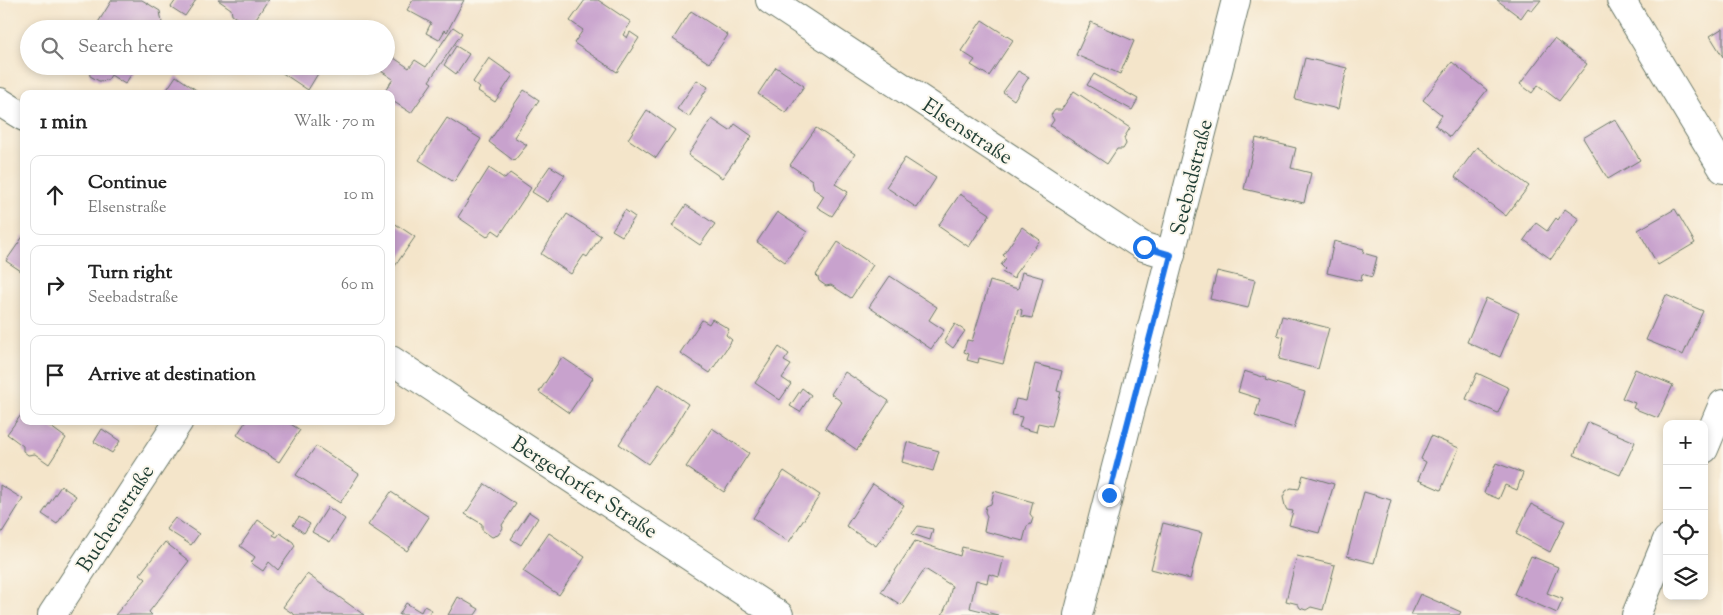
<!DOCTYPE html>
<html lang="en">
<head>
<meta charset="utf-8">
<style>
	body { margin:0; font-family:"Sorts Mill Goudy",serif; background:#f6f6f6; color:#222 }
	.controls { position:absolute; right:15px; bottom:15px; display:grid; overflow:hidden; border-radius:10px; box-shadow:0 2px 8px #0003 }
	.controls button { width:45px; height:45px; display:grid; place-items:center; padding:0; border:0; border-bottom:1px solid #e0e0e0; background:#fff; color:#222; font:25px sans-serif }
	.stop { position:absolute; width:15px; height:15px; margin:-11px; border:4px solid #1a73e8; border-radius:50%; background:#fff }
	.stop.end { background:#1a73e8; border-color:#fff; box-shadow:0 1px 5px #0008 }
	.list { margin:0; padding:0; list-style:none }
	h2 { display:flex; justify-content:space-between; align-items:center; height:65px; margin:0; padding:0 20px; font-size:21px }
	h2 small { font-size:16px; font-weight:400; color:#767676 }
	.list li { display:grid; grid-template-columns:32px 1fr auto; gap:15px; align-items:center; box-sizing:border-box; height:80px; margin:0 10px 10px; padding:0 10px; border:1px solid #e0e0e0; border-radius:10px }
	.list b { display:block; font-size:19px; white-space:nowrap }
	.list p { margin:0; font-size:16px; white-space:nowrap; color:#767676 }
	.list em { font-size:16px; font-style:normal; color:#767676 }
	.icon { flex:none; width:28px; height:28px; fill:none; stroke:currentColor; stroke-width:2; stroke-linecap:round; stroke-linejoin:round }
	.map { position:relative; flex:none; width:1723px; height:615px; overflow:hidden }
	.search { position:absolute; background:#fff; box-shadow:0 2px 8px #0003; left:20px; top:20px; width:375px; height:55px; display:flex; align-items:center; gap:12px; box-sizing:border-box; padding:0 18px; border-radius:28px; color:#767676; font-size:19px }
	.panel { position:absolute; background:#fff; box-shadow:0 2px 8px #0003; left:20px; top:90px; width:375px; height:335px; border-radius:10px }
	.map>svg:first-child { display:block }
	.building { fill:#c8a2cd }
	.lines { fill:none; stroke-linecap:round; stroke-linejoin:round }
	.minor-casing { stroke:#6a7868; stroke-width:30 }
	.minor { stroke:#fff; stroke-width:28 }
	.route { stroke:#1a73e8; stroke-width:6 }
	.labels { text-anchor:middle; stroke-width:4; stroke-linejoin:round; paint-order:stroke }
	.street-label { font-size:21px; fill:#1f3d34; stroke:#fbf7ec }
</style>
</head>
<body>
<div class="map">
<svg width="1723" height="615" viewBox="0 0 1723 615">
	<rect width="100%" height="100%" fill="#fbf7ec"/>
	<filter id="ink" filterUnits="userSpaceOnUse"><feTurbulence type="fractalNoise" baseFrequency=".02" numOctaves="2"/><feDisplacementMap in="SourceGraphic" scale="10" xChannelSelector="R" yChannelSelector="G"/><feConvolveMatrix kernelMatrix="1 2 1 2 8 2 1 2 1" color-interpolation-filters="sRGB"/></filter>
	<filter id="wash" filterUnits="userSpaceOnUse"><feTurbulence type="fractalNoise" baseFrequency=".0096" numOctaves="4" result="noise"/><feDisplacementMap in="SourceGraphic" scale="20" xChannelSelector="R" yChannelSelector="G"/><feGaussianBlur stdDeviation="1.12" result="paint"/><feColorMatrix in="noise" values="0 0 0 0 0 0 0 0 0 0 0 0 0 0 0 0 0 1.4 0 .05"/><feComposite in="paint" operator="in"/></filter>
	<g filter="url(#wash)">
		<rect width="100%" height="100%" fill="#f4e5ca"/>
		<g id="blocks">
			<!-- building -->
			<path class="building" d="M112,0h30l18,11 2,12 -5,6h-63z
				M176,0h20l-11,16 -14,-9z
				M218,0h50l-15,23 -3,-2 -6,2 -12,-8 -1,-6z
				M413,0h51l-17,32 -2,-2 -6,10 -13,-7 5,-10 -24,-13z
				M585,0h13l33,22 -8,13 4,3 3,-6 9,6 -22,34 -43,-29 9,-13 -13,-9z
				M1497,0h44l-9,11 -4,-3 -7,10z
				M691,11l37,24 -19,28 -36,-24z
				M982,20l31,20 -24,36 -18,-11 4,-5 -14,-9z
				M1091,22l43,19 -14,33 -44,-19z
				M453,27l9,6 -33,48 3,2 -21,30 -20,-13v-6h-8l10,-15 -12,-8 3,-5h2v-3l5,-7 18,12 6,-8 11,7z
				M1723,28v29l-13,-21z
				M1554,39l33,25 -28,37 -21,-16 -6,8 -12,-9z
				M456,46l13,8 -13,20 -12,-9z
				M489,58l24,17 -18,27 -17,-11 2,-3 -7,-6z
				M1305,58l42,10 -9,41 -43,-10z
				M1452,62l35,28 -37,47 -15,-12 7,-10 -19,-15z
				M89,66h48l-12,18 -14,-9 -3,5 -9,1 -9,-5z
				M272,66h54l-2,2 -2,-1 -14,23z
				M776,67l28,19 -18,27 -28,-19z
				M1018,71l11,6 -15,23 -11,-8z
				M1094,74l44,25 -6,11 -45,-25z
				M176,76l26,18h-38z
				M697,80l11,7 -19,30 -12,-8z
				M524,90l15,10 -25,37 13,8 -13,16 -25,-19z
				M1074,91l56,37 -6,10 2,6 -3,5h-6l-10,15 -57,-38 4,-6 -3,-5 4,-5h6z
				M647,110l28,20 -19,28 -28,-19z
				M447,118l34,21 -27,43 -35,-22z
				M712,119l18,12 5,-7 17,12 -30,42 -34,-23z
				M1615,119l25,41 -32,19 -25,-41z
				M816,128l39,26 -20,30 13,8 -16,24 -15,-9 7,-11 -10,-7 -2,-9 -22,-15z
				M1256,138l40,10 -5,20 20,5 -7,30 -60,-14z
				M1477,147l52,39 -23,30 -51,-39z
				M905,158l31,20 -19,30 -31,-21z
				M550,166l15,9 -17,27 -16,-10z
				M489,168l16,11 5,-6 21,15 -31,47 -7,-5 -6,7 -29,-20z
				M960,194l30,20 -21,33 -31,-21z
				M686,205l29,19 -15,21 -28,-19z
				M1565,209l14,10 -28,40 -27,-19 12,-17 11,8 9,-13 2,2z
				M1675,209l20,34 -37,22 -20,-35z
				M625,210l10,7 -13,19 -10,-6z
				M777,212l30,20 -22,30 -28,-20z
				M567,214l34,22 -14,21 -3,-2 -13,19 -30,-20z
				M391,221l24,16 -20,29 -4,-3z
				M1022,227l18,13 -25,34 -1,5 -12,-7 3,-3 -4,-4 5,-7 -3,-3z
				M24,235v38l-18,-12z
				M1334,241l30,8 -1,4 14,4 -5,20 -10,-3 -1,7 -34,-8z
				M838,242l35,23 -22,33 -20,-13 -5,1 -7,-5 -1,-4 -2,-2z
				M1217,271l38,9 -7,28 -38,-9z
				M1022,272l21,6 -11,40 -11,-2 1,-6 -4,-1 -15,55 -24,-6 -1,5 -11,-3 2,-6 -5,-2 3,-12 5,1 18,-60 28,8z
				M890,276l47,31 -8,13 15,10 -13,19 -62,-42z
				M1666,295l37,16 -20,44 -37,-15z
				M1486,298l33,15 -19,44 -33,-15z
				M1282,316l47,12 -11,41 -39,-10 5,-22 -7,-2z
				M712,319l17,10 -3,6 6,5 -22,33 -30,-20 22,-33 7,4z
				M955,324l10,7 -12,17 -9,-7z
				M779,347l10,7 -5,7 7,4 -9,13 9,6 -11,16 -25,-17z
				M562,357l31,21 -24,35 -30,-21z
				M1035,364l27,7 -5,20 4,1 -9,34 -14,-3 -2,9 -17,-5 3,-10 -10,-2 4,-16 10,2z
				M1635,369l38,16 -15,33 -25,-10 2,-5 -13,-5z
				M1244,371l22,7 -1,2 40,12 -11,36 -39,-12 5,-17 -22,-7z
				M845,372l44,29 -32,49 -32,-22 17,-26 -11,-8z
				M1477,373l32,15 -11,25 -32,-14z
				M659,384l29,20 -18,30 -22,30 -29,-20z
				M802,388l9,7 -11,17 -10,-6z
				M24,411v10h19l23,17 -17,26 -14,-10 -7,1 -5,-4v-5l-16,-12z
				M246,421h40l14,9 -21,32 -42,-27z
				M1588,422l47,20 -15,33 -46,-20z
				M712,428l37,25 -25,39 -38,-25z
				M102,429l18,12 -8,12 -18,-11z
				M1431,436l28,12 -18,42 -23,-10 8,-18 -5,-3z
				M907,442l32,9 -6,20 -31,-9z
				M316,446l43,28 -19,29 -44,-28z
				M1496,463l27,10 -6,17 -12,-5 -6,14 -15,-6z
				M784,471l36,24 -31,47 -36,-24z
				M1303,475l31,9 -15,49 -30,-8 4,-14 -6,-1 -2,-4 -2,-9 3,-6 5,-3 8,1z
				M485,484l31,20 -14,21 1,3 -5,7 -6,2 -10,-7v-6l-17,-10z
				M873,484l31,21 -28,41 -30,-20z
				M0,485l23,14 -22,35 -1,-1z
				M61,486l15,10 -19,28 -15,-10z
				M994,491l39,11 -3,12 3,4 -2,6 -4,2 -4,15 -39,-10 3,-15 -2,-4 1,-6 5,-2z
				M391,492l38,25 -22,34 -39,-26z
				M1364,492l27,8 -17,63 -27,-7z
				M1531,504l34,17 -15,31 -34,-18z
				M328,507l17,12 -15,23 -18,-10z
				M529,512l9,6 -17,27 -10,-6z
				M299,517l11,7 -6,9 -11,-8z
				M175,518l24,16 -8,11 -25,-16z
				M258,520l17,12 -2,3 4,2 3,-4 13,9 2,4 -17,24 -9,-8 -6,9 -12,-8 4,-6 -15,-11z
				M1163,523l39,10 -12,46 -39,-10z
				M918,526l15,3 -3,11 -18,-6z
				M549,533l36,24 -26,38 -36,-24z
				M915,541l45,15 2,-9 42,10 -5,20 -10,-3 -2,9 -11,-3 -6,28 28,7h-56l6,-13 4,-16 -27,-17 -24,36 -20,-13z
				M165,542l24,19 -40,51 3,3h-37l31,-36 -6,-5z
				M1297,556l38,9 -12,45 -12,-3 -5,3 -6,-2 -2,-4 -12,-3z
				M1531,556l27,11 -11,26 16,6 -6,14 -43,-19z
				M307,574l57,41h-69l-12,-8z
				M1420,594l41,18 -2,3h-49z
				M458,597l21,12 -4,6h-27z
				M406,603l15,9 3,-6 8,4 -3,5h-30z"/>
		</g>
	</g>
	<g filter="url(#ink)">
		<use href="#blocks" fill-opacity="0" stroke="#6a7868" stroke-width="1"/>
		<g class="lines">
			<!-- minor casing -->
			<g class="minor-casing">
				<path id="minor" d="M770,0l374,247 27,8
					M1621,0l102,169
					M0,102l24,15
					M391,360l388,255
					M1704,449l19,-45
					M52,615l127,-194
					M1078,615l158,-615
					M1636,615l31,-75"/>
			</g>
			<!-- minor -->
			<use href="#minor" class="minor"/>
		</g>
	</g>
	<g class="lines" filter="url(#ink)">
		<!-- route -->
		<path class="route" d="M1109,495l62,-240 -27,-8"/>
	</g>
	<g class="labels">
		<!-- street labels -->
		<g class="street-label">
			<text transform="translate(968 131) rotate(33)" y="7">Elsenstraße</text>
			<text transform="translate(1191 177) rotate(-76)" y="7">Seebadstraße</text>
			<text transform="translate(585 487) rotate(33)" y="7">Bergedorfer Straße</text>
			<text transform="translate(115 518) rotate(-57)" y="7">Buchenstraße</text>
		</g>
	</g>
</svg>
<div class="controls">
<button>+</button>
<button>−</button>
<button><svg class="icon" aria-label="locate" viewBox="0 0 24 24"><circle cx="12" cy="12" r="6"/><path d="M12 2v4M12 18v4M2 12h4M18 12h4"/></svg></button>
<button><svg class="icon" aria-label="layers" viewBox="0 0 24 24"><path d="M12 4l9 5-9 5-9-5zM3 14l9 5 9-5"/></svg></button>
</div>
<div class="stop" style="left:1144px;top:247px"></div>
<div class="stop end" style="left:1109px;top:495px"></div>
<div class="search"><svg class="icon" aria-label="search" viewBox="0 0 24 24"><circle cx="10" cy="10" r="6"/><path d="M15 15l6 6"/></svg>Search here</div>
<section class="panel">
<h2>1 min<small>Walk · 70 m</small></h2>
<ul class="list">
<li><svg class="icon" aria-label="ahead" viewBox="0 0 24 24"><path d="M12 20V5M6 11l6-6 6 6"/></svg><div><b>Continue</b><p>Elsenstraße</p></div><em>10 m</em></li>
<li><svg class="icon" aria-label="right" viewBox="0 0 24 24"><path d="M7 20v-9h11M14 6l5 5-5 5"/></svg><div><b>Turn right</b><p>Seebadstraße</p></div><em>60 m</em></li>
<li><svg class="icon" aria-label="arrive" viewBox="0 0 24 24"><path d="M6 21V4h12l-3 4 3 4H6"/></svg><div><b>Arrive at destination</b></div></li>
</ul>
</section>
</div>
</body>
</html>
